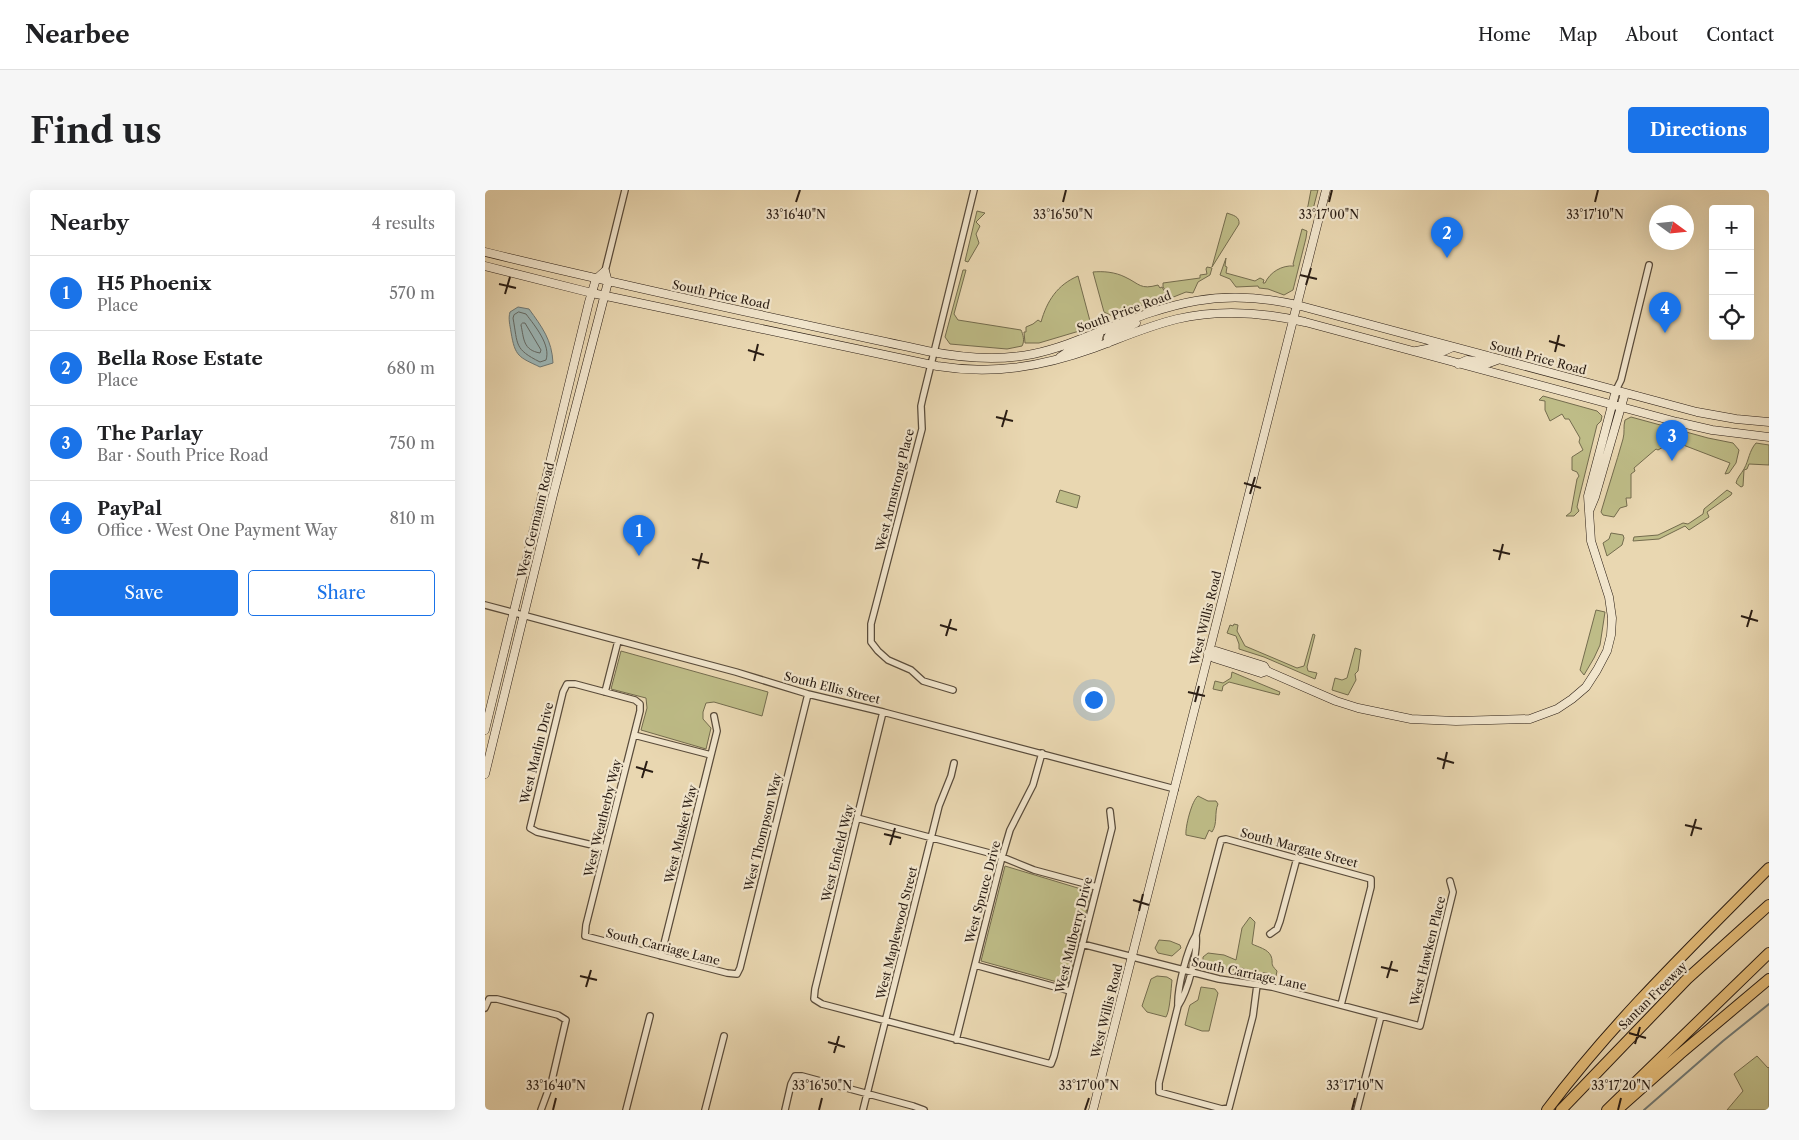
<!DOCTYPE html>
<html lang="en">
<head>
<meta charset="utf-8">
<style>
	body { margin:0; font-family:"Libre Caslon Text",serif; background:#f6f6f6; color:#202124 }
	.controls { position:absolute; right:15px; top:15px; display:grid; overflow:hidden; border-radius:5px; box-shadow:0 5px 20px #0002 }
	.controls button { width:45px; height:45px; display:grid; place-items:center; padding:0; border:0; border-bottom:1px solid #e0e0e0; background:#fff; color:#202124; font:25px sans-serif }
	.compass { position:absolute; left:1164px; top:15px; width:45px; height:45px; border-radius:50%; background:#fff; box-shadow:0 5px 20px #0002; rotate:105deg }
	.you { position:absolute; left:608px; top:509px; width:18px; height:18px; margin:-12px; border:4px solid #fff; border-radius:50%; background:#1a73e8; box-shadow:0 0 0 8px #1a73e833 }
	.badge { display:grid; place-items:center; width:32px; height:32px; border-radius:50%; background:#1a73e8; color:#fff; font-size:16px; font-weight:700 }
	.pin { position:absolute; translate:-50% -41px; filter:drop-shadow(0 1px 2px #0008) }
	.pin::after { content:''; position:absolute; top:26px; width:18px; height:15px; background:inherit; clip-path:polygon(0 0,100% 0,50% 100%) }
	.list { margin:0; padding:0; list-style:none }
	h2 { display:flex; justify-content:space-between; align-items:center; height:65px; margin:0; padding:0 20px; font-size:21px }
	h2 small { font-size:16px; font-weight:400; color:#757577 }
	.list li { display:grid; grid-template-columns:32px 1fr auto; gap:15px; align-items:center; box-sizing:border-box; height:75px; padding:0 20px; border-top:1px solid #e0e0e0 }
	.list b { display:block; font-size:19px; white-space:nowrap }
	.list p { margin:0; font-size:16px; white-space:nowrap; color:#757577 }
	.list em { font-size:16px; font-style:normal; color:#757577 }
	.actions { display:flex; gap:10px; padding:15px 20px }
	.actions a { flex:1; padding:11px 0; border:1px solid #1a73e8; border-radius:5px; text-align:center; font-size:18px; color:#1a73e8 }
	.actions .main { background:#1a73e8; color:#fff }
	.icon { flex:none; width:28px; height:28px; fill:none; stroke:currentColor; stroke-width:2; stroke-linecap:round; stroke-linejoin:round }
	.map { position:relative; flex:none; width:1284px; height:920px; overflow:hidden; border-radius:5px }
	header { display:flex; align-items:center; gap:30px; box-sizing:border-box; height:70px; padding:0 25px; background:#fff; border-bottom:1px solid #e0e0e0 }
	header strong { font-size:24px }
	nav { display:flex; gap:28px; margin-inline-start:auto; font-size:18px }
	.intro { display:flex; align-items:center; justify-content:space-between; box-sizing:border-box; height:120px; padding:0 30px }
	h1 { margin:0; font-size:35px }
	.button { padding:12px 22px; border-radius:5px; background:#1a73e8; color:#fff; font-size:18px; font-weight:700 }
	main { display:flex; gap:30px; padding:0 30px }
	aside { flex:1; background:#fff; border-radius:5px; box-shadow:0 5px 20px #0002 }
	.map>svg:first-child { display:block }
	.green { fill:#bebc87; stroke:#746c4e }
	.water { fill:#9db7b7; stroke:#6f7976 }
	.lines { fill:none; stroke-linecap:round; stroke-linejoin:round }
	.shore { stroke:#646a66; stroke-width:1 }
	.stream { stroke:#6f7976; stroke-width:2 }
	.street-casing { stroke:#5a4c3b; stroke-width:8 }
	.secondary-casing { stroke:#2a1d14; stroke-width:9 }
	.highway-casing { stroke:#2a1d14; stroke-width:12 }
	.street { stroke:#f1e5cc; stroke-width:5.5 }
	.secondary { stroke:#f1e5cc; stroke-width:8 }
	.highway { stroke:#e4bc78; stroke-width:10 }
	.ticks { fill:none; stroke:#2a1d14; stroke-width:2 }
	.labels { text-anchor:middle; stroke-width:4.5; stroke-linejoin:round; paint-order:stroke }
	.street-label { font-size:12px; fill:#2a1d14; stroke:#f1e5cc }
	.ticks-label { font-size:12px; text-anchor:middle; fill:#2a1d14; stroke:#f1e5cc; stroke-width:4.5; stroke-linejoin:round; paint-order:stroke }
</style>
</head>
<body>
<header>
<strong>Nearbee</strong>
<nav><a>Home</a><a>Map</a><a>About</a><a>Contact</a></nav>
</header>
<div class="intro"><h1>Find us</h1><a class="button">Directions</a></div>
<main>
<aside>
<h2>Nearby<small>4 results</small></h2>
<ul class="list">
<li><span class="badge">1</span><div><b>H5 Phoenix</b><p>Place</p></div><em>570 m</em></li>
<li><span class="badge">2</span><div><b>Bella Rose Estate</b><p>Place</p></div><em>680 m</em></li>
<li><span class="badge">3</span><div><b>The Parlay</b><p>Bar · South Price Road</p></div><em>750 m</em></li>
<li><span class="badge">4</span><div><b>PayPal</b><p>Office · West One Payment Way</p></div><em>810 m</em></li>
</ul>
<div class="actions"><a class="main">Save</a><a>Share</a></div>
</aside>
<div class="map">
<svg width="1284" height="920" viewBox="0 0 1284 920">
	<rect width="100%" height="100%" fill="#e9d7b1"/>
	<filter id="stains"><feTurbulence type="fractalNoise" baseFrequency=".004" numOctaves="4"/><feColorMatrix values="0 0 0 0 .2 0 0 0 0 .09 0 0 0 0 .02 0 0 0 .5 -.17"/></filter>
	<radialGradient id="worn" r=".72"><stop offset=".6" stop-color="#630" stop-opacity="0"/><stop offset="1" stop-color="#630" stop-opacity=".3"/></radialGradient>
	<!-- green -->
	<path class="green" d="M826,0h7l-7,27 -5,-1z
		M492,21l8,2 -9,9 4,4 -4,8 3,9 -11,19 -3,-1z
		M742,23c5,2 13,3 12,11l-27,43z
		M817,39l5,2 -1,7 -13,52 -9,5 -16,-6 -9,-1 -1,-2 -22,1 -6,-8 -10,-4 6,-17 -1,8 2,1 -1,6 29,8 5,-3 4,2 -1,3h2c5,-11 17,-18 29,-17l-1,-2z
		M722,77l5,1 -2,7 -12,7 -5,11 -7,-1 -15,6 -8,-11v-4l37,-5v-3l7,-1 -1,-5z
		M478,80h3l-12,44 4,6 63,10c2,4 4,11 1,16l-15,3 -57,-5 -5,-7z
		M608,82c10,-1 22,0 32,5 15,7 15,13 33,8l2,3 2,-1 5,9 -1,3 -30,8 -24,9 -8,-4z
		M593,86l12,45 -4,8 -47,14h-14l-1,-11h2v-5l7,-3 5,-4 3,2c6,-21 16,-37 37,-46z
		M1058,206l54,15 5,5 -1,5 -4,4 -18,73 -2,9 2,4 -5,5h-8l5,-4 6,-33 2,-3 -2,-4 -5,-2v-13l11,-7 -4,-8 1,-4 -11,-19h-4l-3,-5 -12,7 -5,-11v-9l-6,-1z
		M1146,227l77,21 25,5 6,7 -3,13 -7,10 -4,1 5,-11 -52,-20 -4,3 -2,-4 -14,8 -2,-1 -22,19 1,3 -4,3v24h-5l1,8 -7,2 -6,9 -11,-2 -2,-3c7,-24 15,-48 22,-73 2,-7 0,-12 2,-19z
		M1271,253l13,2v20l-20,-1 -2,5 -3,1 -1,16 -2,1 -5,-4c1,-5 5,-9 8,-14 5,-9 5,-18 12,-26z
		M575,300l20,6 -3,12 -21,-6z
		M1242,300l5,3 -1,2 -24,17 2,5 -20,13 -4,-4 -26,13 -26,2 1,-4 24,-2 25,-12 5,1 15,-10 1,-5z
		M1126,343l12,2 1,3 -2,7 -15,11 -4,-13 6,-4z
		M1111,420l9,2 -5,33 -6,13 -10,17 -4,-5z
		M749,434l4,1 -1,6 8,15 52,22 7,-2 9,-32 2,1 -8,32 1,4 9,2 -2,6 -51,-22 -25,-8v-5l-3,-8 -9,-3 3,-8 3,1z
		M870,458l6,2 -3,21 -3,3 1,6 -8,15 -16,-5 3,-12 7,2 5,-2z
		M136,461l147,41 -6,24 -48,-14 -8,1 -3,9v7l8,9 -5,21 -65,-19 6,-22 -1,-10 -35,-9z
		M747,482l48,20 -1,3 -50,-13 -6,4 -1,5 -9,-2 2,-8 8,2 8,-5z
		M713,606l10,5h8l2,3c-4,9 0,19 -6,28l-3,-2 -4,9 -19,-4c-1,-8 6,-35 12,-39z
		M520,676l86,26 -23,93 -87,-24z
		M765,727l5,5 -3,22c6,3 16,5 19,12 3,8 -2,7 6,15l-1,5 -3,1 -7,-4 -16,-1 -8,-4 -9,2 -28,-6 -2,-3v-4l5,-4 16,2 12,5 6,-32z
		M674,750l11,1 10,4 1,3 -9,8 -14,-3 -3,-5z
		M672,786l10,1 5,3c-1,9 -2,31 -6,37l-19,-5 -5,-6 9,-27z
		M716,797l14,2 3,4 -9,38h-7l-17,-6 4,-17 1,-3 8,-5z
		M1272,866l11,12 1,-1v43h-42l16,-19 -9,-17z"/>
	<!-- water -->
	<path class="water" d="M33,117l11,2c13,18 23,31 24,54l-13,4c-21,-10 -25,-10 -29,-35 -1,-7 -3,-13 -1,-20z"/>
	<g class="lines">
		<!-- shore -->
		<path class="shore" d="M34,122l7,2c9,12 25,31 20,46l-6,2c-26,-13 -22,-17 -27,-44l1,-3z
			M38,133h2l16,27 -1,3c-17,-3 -16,-14 -19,-28z"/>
		<!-- stream -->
		<path class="stream" d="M1159,920l79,-69 46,-37"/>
		<!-- street casing -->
		<g class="street-casing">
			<path id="street" d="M120,81l20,-81
				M1131,200l5,-10 28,-115
				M0,415l251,67 72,22 75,18 292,77
				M468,500l-30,-9 -12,-11 -23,-10 -10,-9 -7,-9v-18l51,-195 -1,-23 2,-9 51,-207
				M120,502l13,-51
				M398,522l-68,277 -1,10 8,5 229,60 3,-8 58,-228 -2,-17
				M149,545l77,20
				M372,628l140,37 37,15 63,17
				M120,658l-68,-16 -7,-4 33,-136 4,-8h8l60,16 5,4v7l-54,214 -1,11 142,37 10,1 3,-6 68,-274
				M785,744l7,-5 3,-8 17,-63
				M597,754l137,35 53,8 148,39 33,-134 -3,-11
				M176,766l56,-225 -3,-15
				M490,775l95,26
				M772,795l-4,31 -24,92 -7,1 -63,-17v-9l19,-77c-1,-18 9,-56 18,-71l25,-95 5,-1 145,40v8l-30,118
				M693,816c10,-15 20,-53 18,-71
				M0,818l4,-9h8l61,16 8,5 -14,60 -11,30
				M471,850l46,-183 8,-27 23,-45 9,-32
				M141,920l24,-94
				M220,920l19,-74
				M300,920l6,-26 4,-8h7l111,30 11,4
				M378,920l76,-304 12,-30 3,-13
				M872,920l24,-94"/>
		</g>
		<!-- secondary casing -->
		<g class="secondary-casing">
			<path id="secondary" d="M0,62c147,36 294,67 442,99 35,7 71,10 106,3 24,-5 46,-14 68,-23 71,-28 119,-44 196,-26l400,107 39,7 33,3
				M0,76l107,27 345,73c55,9 104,1 157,-18 27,-10 54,-22 83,-29 43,-10 85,-7 128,3l372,100 35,8 57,7
				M623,153v-6l3,-3 25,-11
				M931,161l16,-3 12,3 9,-4
				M575,167l9,-6 29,-12 2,-8
				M973,174l9,-4 22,3 11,-4
				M1105,319l5,-12 30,-104
				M723,463l8,-2 48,15 3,5 69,30 22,7 53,11 45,2 74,-2 27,-10 15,-10 14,-12 11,-17 10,-19 4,-16 1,-17 -3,-21 -18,-56 -3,-45 28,-106
				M723,463l6,5 47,15 6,-2
				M0,540l104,-428 7,-23 9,-8 3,11 -55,213 -68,279
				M608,920l233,-920"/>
		</g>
		<!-- highway casing -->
		<g class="highway-casing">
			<path id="highway" d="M1062,920c66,-88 145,-164 222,-242
				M1076,920l126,-131 82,-74
				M1122,920l162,-157
				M1132,920l63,-56 89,-75"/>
		</g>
		<!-- street -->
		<use href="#street" class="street"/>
		<!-- secondary -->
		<use href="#secondary" class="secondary"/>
		<!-- highway -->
		<use href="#highway" class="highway"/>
	</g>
	<!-- ticks -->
	<path class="ticks" d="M311,12l4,-12M578,12l3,-12M844,12l3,-12M1110,12l3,-12M815,85l17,4M14,94l17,4M821,95l5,-17M20,104l5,-17M1064,151l16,5M263,160l16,5M1070,162l4,-17M269,171l4,-17M511,227l17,4M517,237l5,-17M759,293l17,5M765,304l5,-17M1008,360l17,4M207,369l17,4M1014,370l4,-16M213,379l4,-16M1256,426l17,5M455,435l17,5M1262,437l5,-17M461,446l5,-17M703,502l17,4M710,512l4,-16M952,568l17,5M151,577l17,5M958,579l4,-17M157,588l5,-17M1200,635l17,4M399,644l17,4M1206,646l5,-17M405,655l5,-17M648,710l16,5M654,721l4,-17M896,777l17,4M95,786l17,4M902,788l5,-17M101,797l5,-17M1144,843l17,5M343,852l17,5M1150,854l5,-17M349,863l5,-17M68,920l3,-12M334,920l3,-12M600,920l4,-12M867,920l3,-12M1133,920l3,-12"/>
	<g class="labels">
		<!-- street labels -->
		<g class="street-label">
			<text transform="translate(236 105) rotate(12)" y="4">South Price Road</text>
			<text transform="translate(639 122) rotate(-20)" y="4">South Price Road</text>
			<text transform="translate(1053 168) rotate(15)" y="4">South Price Road</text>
			<text transform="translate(410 300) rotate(-76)" y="4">West Armstrong Place</text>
			<text transform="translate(51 330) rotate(-76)" y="4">West Germann Road</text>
			<text transform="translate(721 428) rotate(-76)" y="4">West Willis Road</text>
			<text transform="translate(347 498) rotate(14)" y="4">South Ellis Street</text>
			<text transform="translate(52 563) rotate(-76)" y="4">West Marlin Drive</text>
			<text transform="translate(118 628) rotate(-76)" y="4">West Weatherby Way</text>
			<text transform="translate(278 642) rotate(-76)" y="4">West Thompson Way</text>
			<text transform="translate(196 644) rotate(-76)" y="4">West Musket Way</text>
			<text transform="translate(814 658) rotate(15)" y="4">South Margate Street</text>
			<text transform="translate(353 663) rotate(-76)" y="4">West Enfield Way</text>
			<text transform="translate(498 702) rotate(-75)" y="4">West Spruce Drive</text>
			<text transform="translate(412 743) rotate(-76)" y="4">West Maplewood Street</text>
			<text transform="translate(589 745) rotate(-76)" y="4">West Mulberry Drive</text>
			<text transform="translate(178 757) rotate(14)" y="4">South Carriage Lane</text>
			<text transform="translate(943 761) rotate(-76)" y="4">West Hawken Place</text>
			<text transform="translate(764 784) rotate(12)" y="4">South Carriage Lane</text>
			<text transform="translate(1168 806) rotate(-45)" y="4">Santan Freeway</text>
			<text transform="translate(622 821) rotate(-76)" y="4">West Willis Road</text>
		</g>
	</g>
	<g class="ticks-label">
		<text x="311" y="29">33°16'40"N</text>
		<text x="578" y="29">33°16'50"N</text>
		<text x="844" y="29">33°17'00"N</text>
		<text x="1110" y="29">33°17'10"N</text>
		<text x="71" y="900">33°16'40"N</text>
		<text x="337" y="900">33°16'50"N</text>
		<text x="604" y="900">33°17'00"N</text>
		<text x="870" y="900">33°17'10"N</text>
		<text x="1136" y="900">33°17'20"N</text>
	</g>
	<rect width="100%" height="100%" filter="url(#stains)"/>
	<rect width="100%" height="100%" fill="url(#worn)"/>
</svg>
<div class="controls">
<button>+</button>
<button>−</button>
<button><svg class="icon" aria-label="locate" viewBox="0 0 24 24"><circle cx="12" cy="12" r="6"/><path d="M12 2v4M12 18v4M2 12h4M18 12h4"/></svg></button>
</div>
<svg class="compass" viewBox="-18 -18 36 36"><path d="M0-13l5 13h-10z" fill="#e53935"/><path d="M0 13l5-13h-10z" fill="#757577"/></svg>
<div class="you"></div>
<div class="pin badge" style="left:154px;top:366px">1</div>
<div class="pin badge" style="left:962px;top:68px">2</div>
<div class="pin badge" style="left:1187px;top:271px">3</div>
<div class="pin badge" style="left:1180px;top:143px">4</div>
</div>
</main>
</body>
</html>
